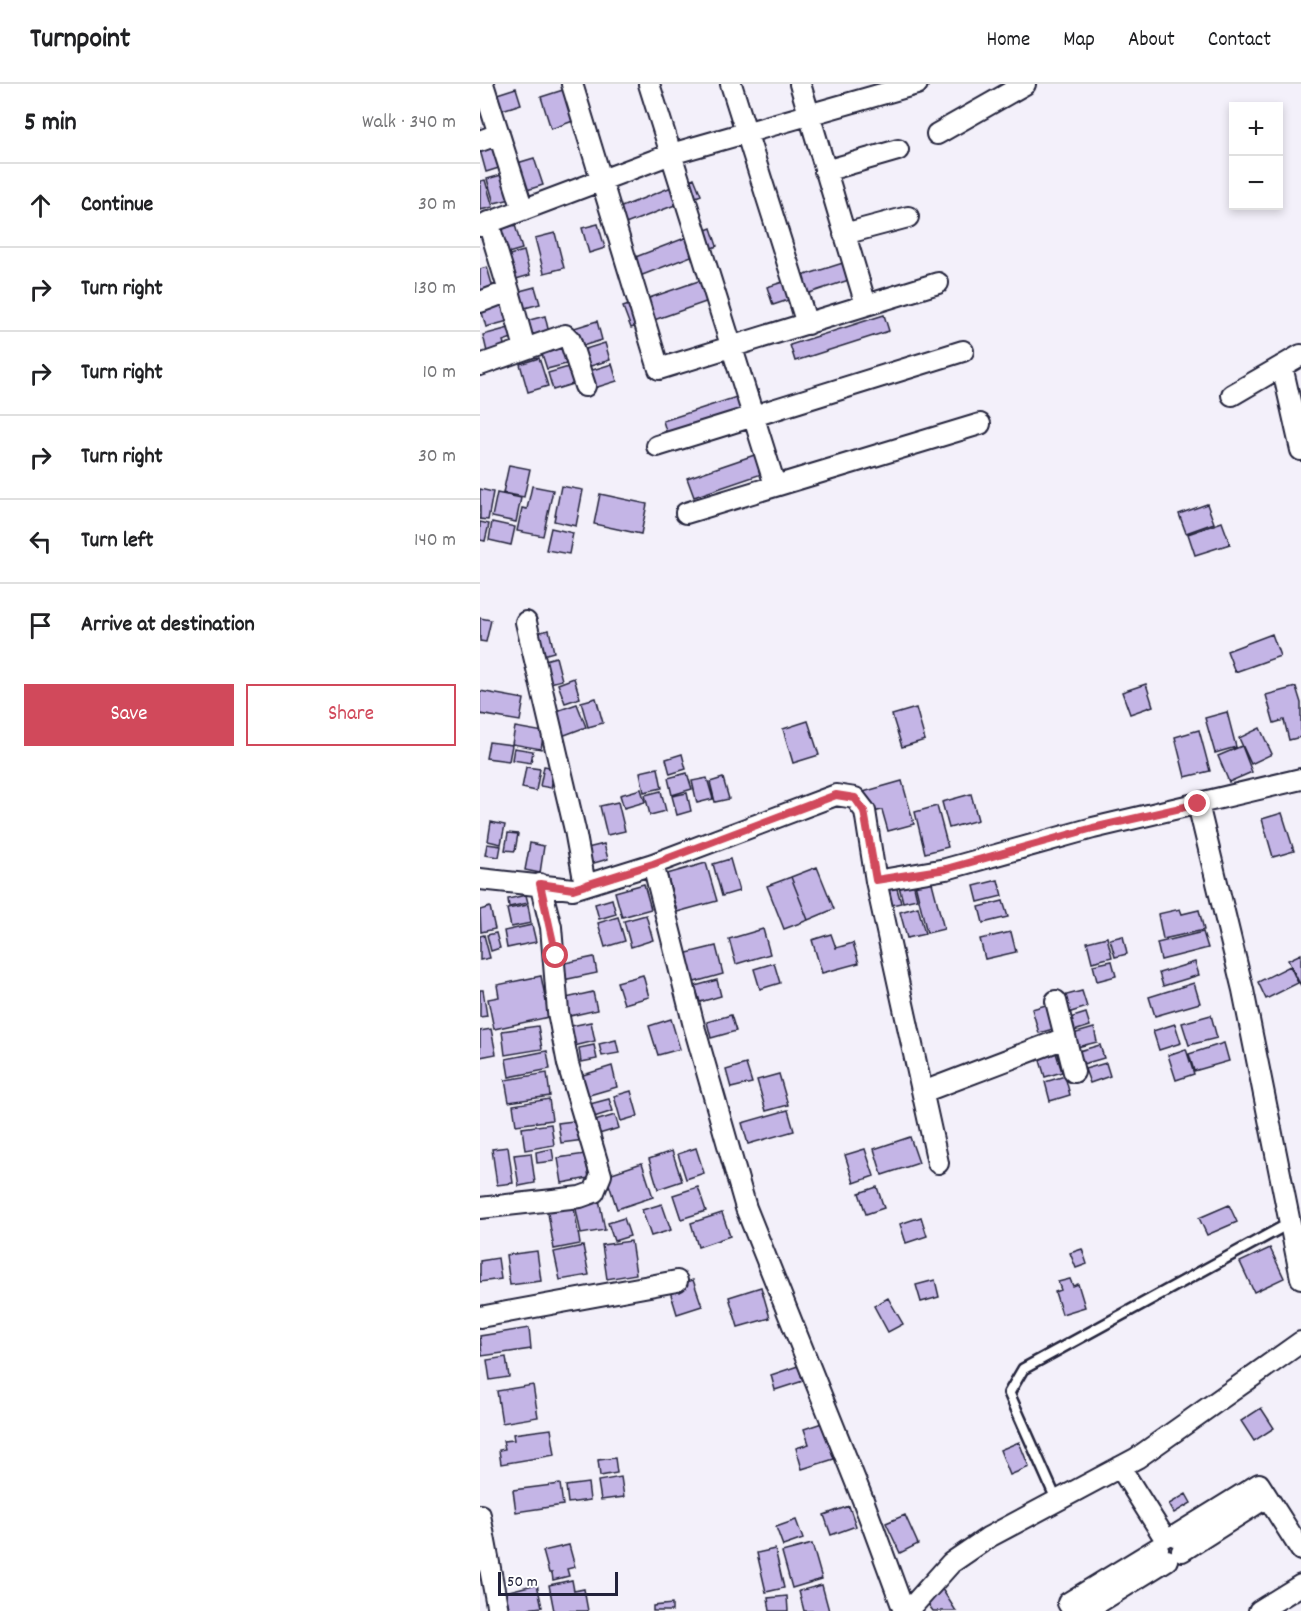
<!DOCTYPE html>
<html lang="en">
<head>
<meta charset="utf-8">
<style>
	body { margin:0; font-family:Dekko,sans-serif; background:#f2f2f2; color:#202124 }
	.controls { position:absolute; right:18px; top:18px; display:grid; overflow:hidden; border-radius:0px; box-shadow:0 3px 9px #0003 }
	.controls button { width:54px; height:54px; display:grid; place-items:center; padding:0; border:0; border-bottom:2px solid #e0e0e0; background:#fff; color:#202124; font:30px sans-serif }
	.scale { position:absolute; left:18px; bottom:15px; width:120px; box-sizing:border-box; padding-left:6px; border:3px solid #22223b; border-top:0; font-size:16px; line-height:21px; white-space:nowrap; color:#22223b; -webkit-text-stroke:4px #fff; paint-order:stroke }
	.stop { position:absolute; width:18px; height:18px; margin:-14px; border:4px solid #d1495b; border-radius:50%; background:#fff }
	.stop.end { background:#d1495b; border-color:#fff; box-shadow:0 2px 6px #0008 }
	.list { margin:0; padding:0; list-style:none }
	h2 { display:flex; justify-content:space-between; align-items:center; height:78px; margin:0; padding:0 24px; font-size:26px }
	h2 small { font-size:20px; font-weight:400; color:#757577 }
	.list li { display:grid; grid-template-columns:39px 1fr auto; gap:18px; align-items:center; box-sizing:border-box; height:84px; padding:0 24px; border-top:2px solid #e0e0e0 }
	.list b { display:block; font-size:22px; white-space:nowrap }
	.list em { font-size:20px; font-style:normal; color:#757577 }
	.actions { display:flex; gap:12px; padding:18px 24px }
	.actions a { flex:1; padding:14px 0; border:2px solid #d1495b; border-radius:0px; text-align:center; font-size:21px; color:#d1495b }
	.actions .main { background:#d1495b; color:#fff }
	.icon { flex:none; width:33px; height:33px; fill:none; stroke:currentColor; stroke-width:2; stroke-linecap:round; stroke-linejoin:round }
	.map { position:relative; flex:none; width:821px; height:1527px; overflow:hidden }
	header { display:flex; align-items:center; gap:36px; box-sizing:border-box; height:84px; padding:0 30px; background:#fff; border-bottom:2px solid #e0e0e0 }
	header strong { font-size:28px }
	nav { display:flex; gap:33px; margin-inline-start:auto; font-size:21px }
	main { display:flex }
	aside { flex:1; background:#fff }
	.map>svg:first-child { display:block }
	.building { fill:#c4b5e6; stroke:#22223b; stroke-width:1.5 }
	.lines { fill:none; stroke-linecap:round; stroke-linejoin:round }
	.lane-casing { stroke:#22223b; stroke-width:14 }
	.street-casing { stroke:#22223b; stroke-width:24 }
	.lane { stroke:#fff; stroke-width:9 }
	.street { stroke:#fff; stroke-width:20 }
	.route { stroke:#d1495b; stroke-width:8 }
</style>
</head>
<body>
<header>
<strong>Turnpoint</strong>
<nav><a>Home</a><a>Map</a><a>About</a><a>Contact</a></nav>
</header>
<main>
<aside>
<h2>5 min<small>Walk · 340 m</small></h2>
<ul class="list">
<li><svg class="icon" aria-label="ahead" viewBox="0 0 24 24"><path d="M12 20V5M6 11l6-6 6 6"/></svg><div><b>Continue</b></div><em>30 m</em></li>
<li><svg class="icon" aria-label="right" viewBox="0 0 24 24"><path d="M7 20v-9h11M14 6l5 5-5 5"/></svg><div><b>Turn right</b></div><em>130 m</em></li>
<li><svg class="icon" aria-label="right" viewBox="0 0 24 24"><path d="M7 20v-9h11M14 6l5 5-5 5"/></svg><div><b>Turn right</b></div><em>10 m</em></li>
<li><svg class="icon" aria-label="right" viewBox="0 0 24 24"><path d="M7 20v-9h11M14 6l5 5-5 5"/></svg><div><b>Turn right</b></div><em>30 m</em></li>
<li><svg class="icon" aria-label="left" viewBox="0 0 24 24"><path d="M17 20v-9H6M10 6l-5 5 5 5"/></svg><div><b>Turn left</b></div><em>140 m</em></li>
<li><svg class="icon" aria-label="arrive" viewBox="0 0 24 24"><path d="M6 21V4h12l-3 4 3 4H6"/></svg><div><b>Arrive at destination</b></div></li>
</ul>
<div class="actions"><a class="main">Save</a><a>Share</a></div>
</aside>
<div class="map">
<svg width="821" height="1527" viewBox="0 0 821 1527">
	<rect width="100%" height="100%" fill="#f3f0fa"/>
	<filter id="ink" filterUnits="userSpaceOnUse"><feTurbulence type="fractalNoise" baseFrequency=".0167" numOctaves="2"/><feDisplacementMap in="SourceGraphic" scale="12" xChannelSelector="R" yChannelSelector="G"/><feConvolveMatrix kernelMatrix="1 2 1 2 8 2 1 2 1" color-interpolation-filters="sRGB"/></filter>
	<g filter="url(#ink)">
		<!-- building -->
		<path class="building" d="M36,4l5,16 -22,7 -5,-16z
			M83,6l10,31 -22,8 -10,-32z
			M16,62l6,21 -16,5 -6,-22z
			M54,74l9,27 -19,6 -10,-27z
			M25,90l6,25 -17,4 -7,-24z
			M214,94l7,17 -91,35 -6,-16z
			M5,96l8,27 -13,3v-29z
			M118,140l7,24 -16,5 -7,-25z
			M35,141l7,24 -21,6 -6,-24z
			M231,144l6,18 -90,35 -7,-18z
			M75,149l9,35 -20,5 -9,-35z
			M44,167l6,24 -21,6 -7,-24z
			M382,173l5,17 -94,31 -6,-18z
			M7,183l6,21 -13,3v-22z
			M236,191l7,21 -92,32 -8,-21z
			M55,203l5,17 -23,6 -5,-17z
			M23,219l5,18 -22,6 -5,-18z
			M404,231l5,16 -94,30 -5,-16z
			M65,232l4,17 -22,7 -5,-18z
			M117,237l5,19 -26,8 -5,-19z
			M29,244l3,10 -9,3 3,10 -18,5 -5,-21z
			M83,257l7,22 -23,6 -7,-21z
			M125,259l5,17 -26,8 -5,-17z
			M59,274l9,28 -20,6 -8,-28z
			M132,280l5,17 -26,8 -5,-17z
			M92,282l4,17 -23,7 -5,-17z
			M278,306l6,20 -95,31 -6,-20z
			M292,365l7,19 -85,29 -7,-19z
			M29,381l21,4 -6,28 -21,-4z
			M52,402l21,4 -10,46 -26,-5 5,-23 5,1z
			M81,402l22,4 -7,36 -22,-5z
			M0,405l13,3 -5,28 -8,-1z
			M17,409l24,5 -5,24 -24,-5z
			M120,410l47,10 -6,30 -47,-10z
			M727,420l7,19 -28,10 -7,-19z
			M0,438l9,2 -4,17 -5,-1z
			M12,438l23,5 -4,18 -22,-5z
			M742,438l8,22 -35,11 -7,-21z
			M71,444l22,5 -4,21 -23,-4z
			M0,534l11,2 -5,22 -6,-1z
			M69,546l5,22 -15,4 -6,-22z
			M792,550l8,22 -45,16 -8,-21z
			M76,573l6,23 -16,4 -5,-23z
			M94,594l6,20 -15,5 -7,-19z
			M666,600l7,22 -23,8 -8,-22z
			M816,603l5,16v34l-12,3 -5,-20 -10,3 -8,-28z
			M0,607l44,8 -4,22 -40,-7z
			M116,614l7,25 -15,4 -7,-25z
			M97,620l9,23 -24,9 -8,-24z
			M436,624l9,32 -23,7 -10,-32z
			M747,628l9,35 -21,6 -10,-35z
			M328,637l11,34 -26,8 -10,-34z
			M35,643l29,5 -3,17 -29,-5z
			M780,644l12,26 -21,10 -12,-26z
			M719,646l11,41 -25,6 -10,-40z
			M9,658l23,3 -3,16 -23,-3z
			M762,662l10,26 -23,10 -11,-26z
			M34,664l19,3 -2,12 -19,-3z
			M202,670l4,15 -16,5 -4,-15z
			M64,682l11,2 -4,20 -11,-2z
			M46,683l14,2 -4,22 -14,-3z
			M178,684l4,20 -18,4 -4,-20z
			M207,689l5,16 -20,6 -4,-17z
			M227,694l6,21 -16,4 -5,-22z
			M243,694l6,21 -14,3 -5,-20z
			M422,697l12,43 -26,7 -6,-21 -13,3 -6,-21z
			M161,705l4,13 -21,6 -4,-13z
			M181,707l5,20 -16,4 -5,-20z
			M207,709l4,18 -14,4 -5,-19z
			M491,710l7,26 -29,8 -7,-26z
			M138,718l7,29 -18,4 -7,-29z
			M457,722l11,41 -23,6 -10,-41z
			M802,729l12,38 -21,6 -11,-38z
			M11,738l14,3 -4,19 -13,-3z
			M28,749l10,1 -3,17 -10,-1z
			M50,759l14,3 -4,27 -15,-3z
			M7,760l14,2 -2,11 -14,-2z
			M124,760l4,15 -21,6 -4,-16z
			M250,775l9,32 -17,5 -9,-32z
			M226,779l11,38 -40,11 -10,-38z
			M337,783l17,42 -26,11 -17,-43z
			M450,791l14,54 -17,4 -13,-54z
			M311,793l17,43 -24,9 -17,-43z
			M518,796l4,16 -24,6 -4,-16z
			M433,798l4,17 -14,3 -4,-16z
			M164,800l7,25 -29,8 -7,-25z
			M416,801l5,18 -14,3 -4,-18z
			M46,811l2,8 -19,4 -1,-8z
			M132,815l4,15 -17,5 -4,-15z
			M523,817l5,16 -25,6 -4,-16z
			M48,821l3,18 -20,4 -4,-18z
			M10,823l5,22 -14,3 -1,-22z
			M438,823l7,27 -18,4 -7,-26z
			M700,825l2,5 17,-4 5,20 -41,9 -5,-25z
			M166,831l7,25 -22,7 -7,-26z
			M138,833l7,24 -20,6 -7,-24z
			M52,841l4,17 -29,6 -3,-17z
			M283,845l7,25 -34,10 -7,-25z
			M531,848l5,20 -31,7 -5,-20z
			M723,848l5,16 -47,12 -4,-17z
			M16,849l4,15 -9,3 -4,-16z
			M351,850l5,14 17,-5 6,20 -37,10 -10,-33z
			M4,851l6,23 -10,2v-24z
			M643,852l4,18 -12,3 -5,-18z
			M627,853l5,20 -20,5 -5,-20z
			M236,862l7,28 -32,9 -8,-29z
			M821,870v32l-13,-26z
			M114,873l3,16 -34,7 -3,-16z
			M632,877l4,15 -19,5 -4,-16z
			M715,878l4,13 -36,11 -4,-13z
			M294,879l6,20 -20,6 -6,-20z
			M810,882l8,17 -32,16 -8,-17z
			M163,891l6,22 -25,7 -7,-22z
			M61,892l8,41 -55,12 -6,-30 11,-2 -2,-12z
			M237,896l4,16 -21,6 -5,-16z
			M714,899l6,20 -45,13 -6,-19z
			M0,906h3l4,26 -7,1z
			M602,907l5,16 -19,6 -5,-17z
			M113,908l4,18 -27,6 -4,-18z
			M566,921l7,24 -14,4 -7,-24z
			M606,929l4,13 -16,5 -4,-13z
			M251,931l5,16 -25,7 -4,-16z
			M731,931l6,23 -28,7 -7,-22z
			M191,935l9,30 -22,6 -9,-29z
			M111,938l4,19 -25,6 -4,-20z
			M695,940l6,19 -22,7 -6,-19z
			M58,942l4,23 -37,6 -3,-24z
			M614,944l3,14 -20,5 -4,-13z
			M11,945l5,25 -16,3v-26z
			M136,956l3,13 -17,3 -3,-12z
			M744,959l5,18 -35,10 -5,-17z
			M114,961l3,14 -16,3 -2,-14z
			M620,961l4,13 -21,6 -4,-13z
			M706,965l8,25 -18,6 -8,-25z
			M67,967l3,18 -41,8 -3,-18z
			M576,969l6,19 -17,5 -6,-20z
			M626,979l4,13 -20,7 -5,-14z
			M266,980l6,19 -21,5 -5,-18z
			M132,982l5,21 -31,9 -6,-20z
			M67,989l3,23 -41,6 -4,-22z
			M299,990l9,31 -22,6 -9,-31z
			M585,992l5,19 -20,6 -5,-19z
			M151,1007l7,25 -17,5 -7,-25z
			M69,1015l3,21 -36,5 -3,-20z
			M129,1015l4,12 -19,6 -4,-13z
			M308,1026l6,21 -46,13 -6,-21z
			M135,1031l4,13 -20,6 -4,-13z
			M101,1036l3,20 -23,3 -3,-20z
			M71,1040l3,21 -29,5 -3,-22z
			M430,1053l9,26 -37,12 -8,-26z
			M28,1063l5,36 -16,2 -5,-36z
			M216,1064l8,25 -18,6 -8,-25z
			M72,1065l2,12 -17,2 -1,-11z
			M385,1065l9,27 -20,7 -9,-28z
			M192,1067l10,30 -24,8 -9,-30z
			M51,1069l4,30 -16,3 -5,-31z
			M105,1070l4,24 -27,5 -4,-25z
			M162,1079l11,34 -36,12 -11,-34z
			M218,1103l8,24 -25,8 -8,-24z
			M397,1103l7,21 -18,6 -7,-21z
			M119,1115l6,31 -24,4 -6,-30z
			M93,1118l7,42 -26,5 -7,-42z
			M182,1120l9,26 -20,6 -9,-26z
			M749,1121l8,17 -30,13 -8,-17z
			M242,1129l8,23 -32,11 -7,-24z
			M441,1133l6,19 -21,7 -6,-19z
			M144,1134l6,18 -16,5 -6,-18z
			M151,1157l5,33 -29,5 -5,-34z
			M103,1162l6,29 -29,5 -6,-28z
			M790,1164l14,30 -30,14 -14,-30z
			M602,1165l5,15 -11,4 -6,-15z
			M57,1167l4,30 -31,4 -4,-30z
			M18,1174l3,21 -21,3v-21z
			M590,1195l3,7 5,-2 7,23 -23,7 -7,-22 6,-2 -3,-8z
			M213,1196l9,26 -25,8 -8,-26z
			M455,1196l4,17 -18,5 -5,-17z
			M281,1203l9,31 -32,9 -9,-30z
			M408,1214l15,26 -15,8 -14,-26z
			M49,1244l2,21 -49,7 -2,-20z
			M26,1273l3,20 -19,3 -3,-20z
			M318,1282l5,15 -28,9 -4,-15z
			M53,1301l5,32 -36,6 -5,-32z
			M781,1324l13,20 -20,13 -13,-20z
			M342,1339l12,36 -32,10 -6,-21 13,-4 -5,-15z
			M71,1345l4,26 -54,9 -2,-14 6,-1 -2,-8 11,-1 -1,-6z
			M539,1358l10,25 -19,8 -10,-25z
			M135,1374l2,15 -17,3 -2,-16z
			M141,1393l3,20 -23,3 -3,-19z
			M108,1399l2,17 -22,3 -2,-17z
			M80,1400l3,21 -47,7 -3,-22z
			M706,1410l5,9 -17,10 -5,-9z
			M369,1422l7,20 -25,9 -7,-20z
			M425,1431l13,29 -18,9 -14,-30z
			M316,1436l7,19 -20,7 -7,-19z
			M332,1460l10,35 -30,9 -10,-36z
			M89,1461l6,22 -8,2 2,7 -16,4 -1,-7h-3l-6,-22z
			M295,1465l9,39 -18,4 -9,-39z
			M92,1496l2,11 10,-2 4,22h-34l-5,-26z
			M57,1500l5,23 -32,4 -5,-19z
			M342,1501l7,26h-25l-5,-20z
			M462,1505l14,22h-23l-8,-11z
			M307,1512l1,15h-18l-2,-13z
			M192,1520v7h-19v-5z"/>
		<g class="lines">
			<!-- lane casing -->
			<g class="lane-casing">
				<path id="lane" d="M577,1417l-48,-108 14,-24 265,-145"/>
			</g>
			<!-- street casing -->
			<g class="street-casing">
				<path id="street" d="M3,0l40,126
					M92,0l87,285 279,-86
					M169,0l126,401
					M251,0l76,240
					M320,0l66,221
					M457,50l88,-50
					M0,57l19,-7
					M345,87l73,-21
					M8,138l21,69
					M0,142l191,-72 246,-70
					M364,150l64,-17
					M0,218l29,-11 16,57
					M0,281l85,-30 5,5 15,46
					M802,282l19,84
					M752,311l69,-40
					M177,362l306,-95
					M206,429l294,-89
					M46,538l49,208 10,55
					M718,720l45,186 58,288
					M173,780l42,166 51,178 117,292 41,111
					M0,795l93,10 80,-25 183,-69 19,3 10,13 11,70 70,-12 147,-41 208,-49
					M396,797l62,282
					M576,917l18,71
					M443,1008l142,-54
					M0,1124l100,-11 14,-5 7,-17 -33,-111 -10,-52 -7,-85 -11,-43
					M0,1233l197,-36
					M640,1383l44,70
					M0,1431l18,96
					M695,1452l84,-52 42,66
					M702,1467l85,-54
					M428,1527l43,-48 38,-26 148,-79 164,-116
					M593,1527l-5,-8 90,-55
					M605,1527l82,-51
					M779,1527l42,-26"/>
			</g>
			<!-- lane -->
			<use href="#lane" class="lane"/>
			<!-- street -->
			<use href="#street" class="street"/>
		</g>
	</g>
	<g class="lines" filter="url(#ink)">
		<!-- route -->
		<path class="route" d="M76,872l-16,-72 33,5 80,-25 183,-69 19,3 9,13 12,69 70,-11 147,-41 105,-24"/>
	</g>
</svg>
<div class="controls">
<button>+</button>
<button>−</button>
</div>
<div class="scale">50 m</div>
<div class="stop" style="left:76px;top:872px"></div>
<div class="stop end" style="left:718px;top:720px"></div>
</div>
</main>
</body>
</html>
